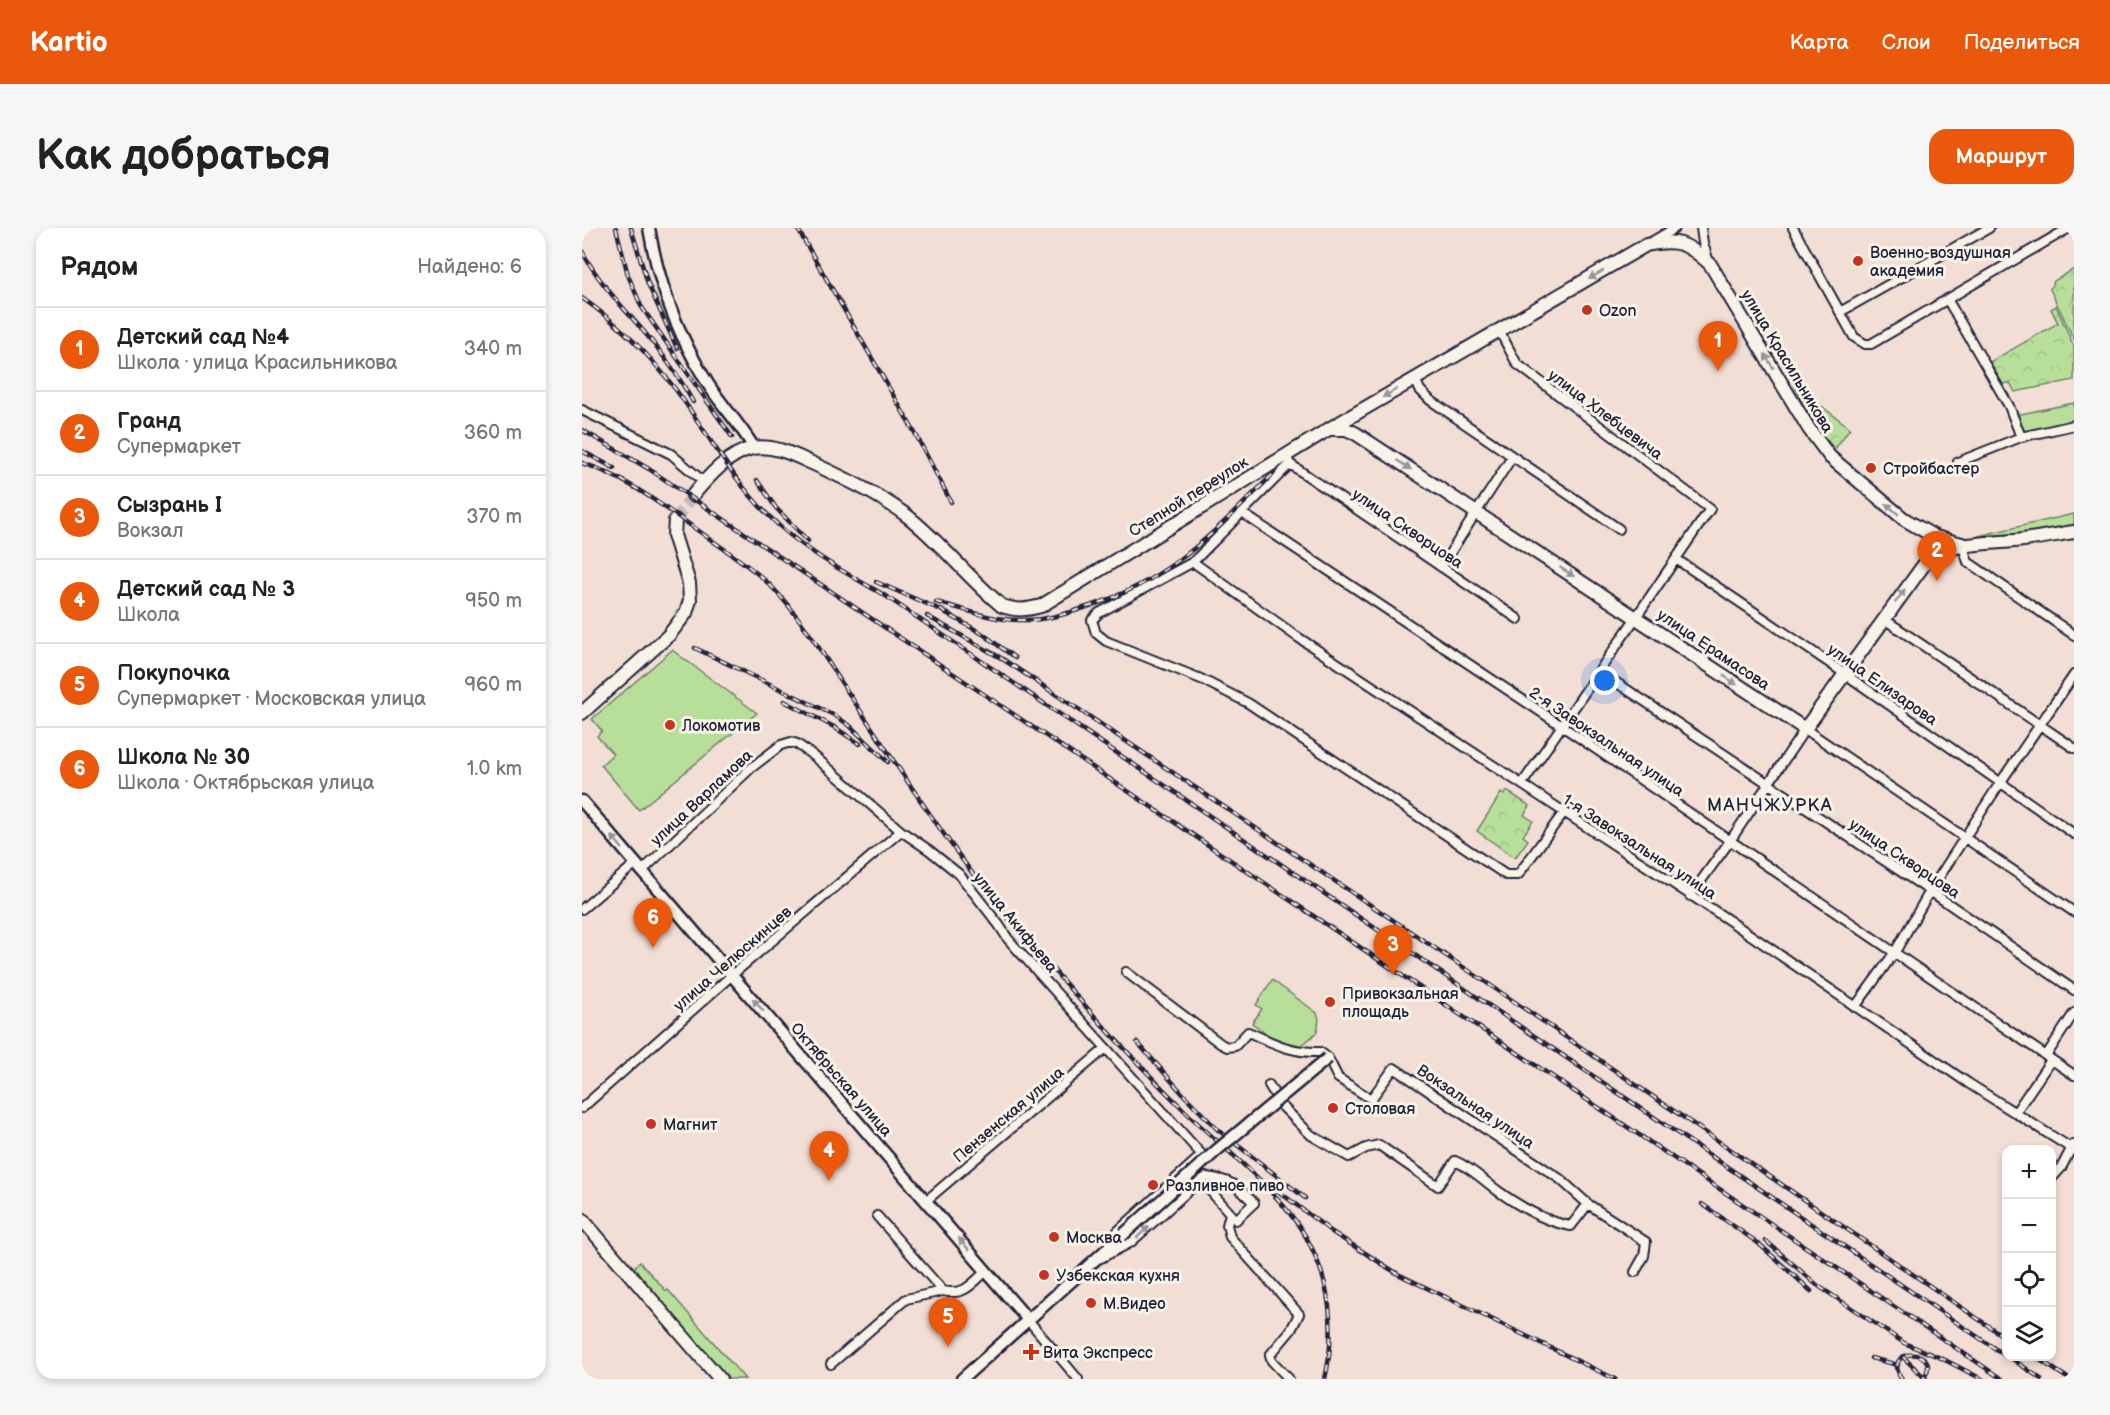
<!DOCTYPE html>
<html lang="ru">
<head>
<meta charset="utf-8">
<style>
	body { margin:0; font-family:"Balsamiq Sans",sans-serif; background:#f6f6f6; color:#222 }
	.controls { position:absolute; right:18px; bottom:18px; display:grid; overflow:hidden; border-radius:12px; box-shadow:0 3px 9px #0003 }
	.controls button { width:54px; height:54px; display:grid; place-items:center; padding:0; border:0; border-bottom:2px solid #e0e0e0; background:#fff; color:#222; font:30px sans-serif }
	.you { position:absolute; left:1023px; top:453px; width:21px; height:21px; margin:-15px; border:4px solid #fff; border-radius:50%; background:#1a73e8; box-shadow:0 0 0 9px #1a73e833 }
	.badge { display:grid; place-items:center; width:39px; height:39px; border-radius:50%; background:#ea580c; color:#fff; font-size:20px; font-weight:700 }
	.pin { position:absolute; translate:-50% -50px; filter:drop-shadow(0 2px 3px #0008) }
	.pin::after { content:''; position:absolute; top:32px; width:21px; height:18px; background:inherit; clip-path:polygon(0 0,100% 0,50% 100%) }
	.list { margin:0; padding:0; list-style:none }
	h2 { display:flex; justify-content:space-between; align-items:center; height:78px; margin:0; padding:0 24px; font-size:26px }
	h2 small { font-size:20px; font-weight:400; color:#767676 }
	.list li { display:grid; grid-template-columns:39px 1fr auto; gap:18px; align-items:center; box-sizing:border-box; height:84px; padding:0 24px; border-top:2px solid #e0e0e0 }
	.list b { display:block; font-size:22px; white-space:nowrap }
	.list p { margin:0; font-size:20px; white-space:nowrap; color:#767676 }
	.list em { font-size:20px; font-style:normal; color:#767676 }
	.icon { flex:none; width:33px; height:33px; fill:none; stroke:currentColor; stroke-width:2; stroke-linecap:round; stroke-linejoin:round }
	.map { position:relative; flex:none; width:1492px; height:1151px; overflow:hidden; border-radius:18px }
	header { display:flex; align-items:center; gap:36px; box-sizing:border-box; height:84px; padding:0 30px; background:#ea580c; color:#fff }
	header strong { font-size:28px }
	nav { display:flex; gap:33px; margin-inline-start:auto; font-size:21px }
	.intro { display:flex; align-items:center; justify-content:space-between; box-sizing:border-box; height:144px; padding:0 36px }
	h1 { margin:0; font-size:42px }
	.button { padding:15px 27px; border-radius:18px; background:#ea580c; color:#fff; font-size:21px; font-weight:700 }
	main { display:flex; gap:36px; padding:0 36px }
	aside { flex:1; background:#fff; border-radius:18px; box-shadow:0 3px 9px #0003 }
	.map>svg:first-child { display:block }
	.green { fill:#b8df9a; stroke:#6d806a; stroke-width:1.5 }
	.forest { fill:url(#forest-crowns); stroke:#6d806a; stroke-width:1.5 }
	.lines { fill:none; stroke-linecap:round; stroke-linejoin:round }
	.primary-tunnel { stroke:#c8b8b6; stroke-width:12; stroke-dasharray:12 6; stroke-linecap:butt }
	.street-casing { stroke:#22223b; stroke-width:12 }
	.secondary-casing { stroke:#22223b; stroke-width:15 }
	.primary-casing { stroke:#22223b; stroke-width:16 }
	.street { stroke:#f7f3e8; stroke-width:8 }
	.secondary { stroke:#f7f3e8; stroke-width:10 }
	.primary { stroke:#f7f3e8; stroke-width:12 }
	.rail-casing { stroke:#22223b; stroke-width:4.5 }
	.rail { stroke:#f7f3e8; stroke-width:2; stroke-dasharray:7; stroke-linecap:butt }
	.secondary-bridge-casing { stroke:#22223b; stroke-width:15; stroke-linecap:butt }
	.secondary-bridge { stroke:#f7f3e8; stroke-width:10 }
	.oneway { fill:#97959a }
	.poi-dot { fill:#c8321e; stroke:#f7f3e8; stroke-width:2 }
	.labels { text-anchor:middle; stroke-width:6; stroke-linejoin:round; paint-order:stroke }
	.poi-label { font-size:16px; fill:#22223b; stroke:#f7f3e8; text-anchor:start }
	.street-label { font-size:16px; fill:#22223b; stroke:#f7f3e8 }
	.neighbourhood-label { font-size:18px; letter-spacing:1.5px; fill:#22223b; stroke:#f7f3e8 }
</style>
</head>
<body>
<header>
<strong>Kartio</strong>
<nav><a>Карта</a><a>Слои</a><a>Поделиться</a></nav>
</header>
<div class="intro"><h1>Как добраться</h1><a class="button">Маршрут</a></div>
<main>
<aside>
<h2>Рядом<small>Найдено: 6</small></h2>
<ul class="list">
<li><span class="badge">1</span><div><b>Детский сад №4</b><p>Школа · улица Красильникова</p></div><em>340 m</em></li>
<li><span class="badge">2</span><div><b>Гранд</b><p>Супермаркет</p></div><em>360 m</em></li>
<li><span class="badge">3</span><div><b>Сызрань I</b><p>Вокзал</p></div><em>370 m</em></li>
<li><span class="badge">4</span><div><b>Детский сад № 3</b><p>Школа</p></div><em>950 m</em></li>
<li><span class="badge">5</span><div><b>Покупочка</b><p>Супермаркет · Московская улица</p></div><em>960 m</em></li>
<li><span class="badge">6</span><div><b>Школа № 30</b><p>Школа · Октябрьская улица</p></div><em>1.0 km</em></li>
</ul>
</aside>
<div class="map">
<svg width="1492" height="1151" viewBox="0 0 1492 1151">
	<defs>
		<pattern id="forest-crowns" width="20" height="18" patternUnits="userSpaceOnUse" patternTransform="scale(1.5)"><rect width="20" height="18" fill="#b8df9a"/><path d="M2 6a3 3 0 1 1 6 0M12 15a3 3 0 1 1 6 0" fill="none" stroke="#9ebf86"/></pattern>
	</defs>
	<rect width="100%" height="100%" fill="#f2ded5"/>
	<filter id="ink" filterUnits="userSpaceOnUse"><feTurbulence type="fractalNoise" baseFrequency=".0167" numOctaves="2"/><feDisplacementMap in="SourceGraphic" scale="12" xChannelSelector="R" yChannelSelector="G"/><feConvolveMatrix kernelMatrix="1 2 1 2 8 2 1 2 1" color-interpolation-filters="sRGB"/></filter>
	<g filter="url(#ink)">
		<!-- green -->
		<path class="green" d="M1492,175v17l-48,11 -2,-1 -8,-15z
			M1492,286v13l-23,5 -73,4z
			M90,422l85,63 -118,97 -38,-45 12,-11 -16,-18 5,-5 -10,-12z
			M690,752l45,33 2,6 -2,13 -18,16 -24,-8 -23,-17 10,-14 -6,-4z
			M58,1034l26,29 2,-1 77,89h-17l-92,-107 -1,-6z"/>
		<!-- forest -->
		<path class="forest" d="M1492,41v71l-24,-51 4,-8z
			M1474,78l18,41v33l-59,12 -5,-9 -7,1 -13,-22 68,-39 -7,-14z
			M1212,157l56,43 -15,21 -20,-22z
			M925,563l23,15 -6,9 9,6 -10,15 5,4 -13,18 -38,-27 24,-38 3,2z"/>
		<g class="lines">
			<!-- primary-tunnel -->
			<path class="primary-tunnel" d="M93,292l18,-25"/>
			<!-- street casing -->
			<g class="street-casing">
				<path id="street" d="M1119,0l2,15 5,16
					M1211,0l61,109 11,7h6l198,-116
					M1071,13l22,-13
					M1365,71l62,107 12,31
					M1258,84l149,-84
					M917,102l18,34 193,145 -188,275
					M833,151l5,11 10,10 189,129
					M0,182l89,44 33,28
					M706,232l2,4 228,155
					M1376,234l63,-25 53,-12
					M708,236l-97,98 -94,51 -7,7 4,13 10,8 95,38 47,24 258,172h12l46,-63
					M660,285l320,213 512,349
					M1380,316l6,18 106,73
					M1094,331l152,103 246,172
					M611,334l103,74 428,281 244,166 106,67
					M859,339l71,-110
					M1302,391l190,129
					M1017,443l331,220 144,99
					M60,643l109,-103 30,-23 10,-3 6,2 17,12 87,75 28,19 30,24 40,51 9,14 194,216 -84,76 -9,11
					M1108,668l40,-55 75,-112 269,183
					M0,681l53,-45
					M544,744l95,72 6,3 8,-1 13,-14c26,11 43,21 72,20l8,6 10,20 33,21 23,-31 166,111 28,25 58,38 -2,14 -9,16
					M1273,779l40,-55 35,-61 70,-108 74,-108
					M1464,828l28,-43
					M687,857l12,20 30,30 38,22 17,-9 13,-3 59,41 17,-25c17,7 29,20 43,30 21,15 48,31 73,35l17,-22
					M0,880l150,-133 169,-144
					M1433,885l36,-53
					M1470,950l9,-10 12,-23
					M345,972l179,-152
					M648,986l-3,11 3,12 69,77 -8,16 -21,25 2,6 17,18
					M295,988l66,75c21,5 29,-7 43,-20
					M519,1030l29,-15 66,-59 11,3 29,33 18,-17c-18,-18 -22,-23 -48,-26l-10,7 -10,-9
					M447,1093l49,58
					M249,1136l75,-65 37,-8"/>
			</g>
			<!-- secondary casing -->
			<g class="secondary-casing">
				<path id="secondary" d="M67,0c9,54 30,109 59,156 14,22 33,41 46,64
					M0,573l447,520
					M380,1151l162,-145"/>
			</g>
			<!-- primary casing -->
			<g class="primary-casing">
				<path id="primary" d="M748,201h16l9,4 450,296 123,-170c26,-17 55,-15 86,-18 20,-2 40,-6 60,-9
					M111,267c15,-18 36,-42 60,-47 21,-4 43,8 61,16 32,15 64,30 92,51 35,27 62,63 96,91 15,5 24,4 39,0l288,-177 317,-184c31,-7 41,-2 64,19l99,165 21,28 74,62 31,18 27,7
					M0,485l87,-78 17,-22 4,-13 -1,-17 -15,-48 1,-15
					M0,991l138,160"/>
			</g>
			<!-- street -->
			<use href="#street" class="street"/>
			<!-- secondary -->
			<use href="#secondary" class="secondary"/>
			<!-- primary -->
			<use href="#primary" class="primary"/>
			<!-- rail casing -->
			<g class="rail-casing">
				<path id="rail" d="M34,0l12,47 13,31 91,131
					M49,0l17,56 29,64
					M215,0l118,205 36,69
					M0,23c17,32 40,55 63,82 18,21 35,45 48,69
					M0,70c37,26 67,56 94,92 31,42 55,88 92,125 33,34 76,57 116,80l1122,761
					M0,202l67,39 1353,910
					M0,223l32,17
					M0,235c45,14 83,45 121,71 23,17 48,32 68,52 28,29 50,65 72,99 47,69 92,141 143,206 16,21 35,41 52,61 48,56 97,110 150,162 40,39 89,74 118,123 25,44 30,94 19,142
					M175,252l19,28 32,33
					M294,354l65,28 42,24 32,24
					M354,374c27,7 55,18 84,18 23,1 46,-6 67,-13 82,-26 128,-75 187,-134
					M345,388l74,42 77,51 406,272 522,357
					M113,420l139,67 15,10 39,37
					M202,473l50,26 26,17
					M555,814l46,52 35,36 87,68
					M696,963l54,41 66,42 217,105
					M1120,976l56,39 53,48
					M1184,1013l51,44 87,58 37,15 41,21
					M1426,1128l33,23
					M1452,1128l35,23
					M1321,1129l23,22
					M1289,1130l27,7
					M1320,1151c-23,-33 44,-32 21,0"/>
			</g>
			<!-- rail -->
			<use href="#rail" class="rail"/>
			<!-- secondary-bridge casing -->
			<g class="secondary-bridge-casing">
				<path id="secondary-bridge" d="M542,1006l93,-84 111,-92"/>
			</g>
			<!-- secondary-bridge -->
			<use href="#secondary-bridge" class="secondary-bridge"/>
		</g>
		<!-- one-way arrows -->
		<defs><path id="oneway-solid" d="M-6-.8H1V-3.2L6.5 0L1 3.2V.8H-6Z" transform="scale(1.5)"/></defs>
		<g class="oneway">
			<use href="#oneway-solid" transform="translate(1014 47) rotate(150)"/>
			<use href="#oneway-solid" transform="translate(1187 133) rotate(-121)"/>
			<use href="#oneway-solid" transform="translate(808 165) rotate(150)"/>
			<use href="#oneway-solid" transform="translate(822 237) rotate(33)"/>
			<use href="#oneway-solid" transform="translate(1310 281) rotate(-140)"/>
			<use href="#oneway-solid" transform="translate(985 344) rotate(33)"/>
			<use href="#oneway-solid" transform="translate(1318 368) rotate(-54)"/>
			<use href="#oneway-solid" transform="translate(1148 452) rotate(34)"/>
			<use href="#oneway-solid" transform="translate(35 614) rotate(-130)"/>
			<use href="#oneway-solid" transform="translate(176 777) rotate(-131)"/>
			<use href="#oneway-solid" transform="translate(561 1004) rotate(-42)"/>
			<use href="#oneway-solid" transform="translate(382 1016) rotate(-130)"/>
		</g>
	</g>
	<!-- markers -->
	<g class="poi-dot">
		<circle cx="1276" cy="33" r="6"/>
		<circle cx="1005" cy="82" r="6"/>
		<circle cx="1289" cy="240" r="6"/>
		<circle cx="88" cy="497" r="6"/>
		<circle cx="748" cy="774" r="6"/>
		<circle cx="751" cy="880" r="6"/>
		<circle cx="69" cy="896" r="6"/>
		<circle cx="571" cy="957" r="6"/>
		<circle cx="472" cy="1009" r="6"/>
		<circle cx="462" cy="1047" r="6"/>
		<circle cx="509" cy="1075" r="6"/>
		<path d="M446 1115h6v6h6v6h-6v6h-6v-6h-6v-6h6z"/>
	</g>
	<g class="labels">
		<!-- poi labels -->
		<g class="poi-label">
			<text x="1288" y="30">Военно-воздушная<tspan x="1288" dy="18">академия</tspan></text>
			<text x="1017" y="88">Ozon</text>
			<text x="1301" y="246">Стройбастер</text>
			<text x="100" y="503">Локомотив</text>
			<text x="760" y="771">Привокзальная<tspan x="760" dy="18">площадь</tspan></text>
			<text x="763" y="886">Столовая</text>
			<text x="81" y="902">Магнит</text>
			<text x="583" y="963">Разливное пиво</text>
			<text x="484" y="1015">Москва</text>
			<text x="474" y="1053">Узбекская кухня</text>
			<text x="521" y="1081">М.Видео</text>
			<text x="461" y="1130">Вита Экспресс</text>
		</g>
		<!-- street labels -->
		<g class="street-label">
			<text transform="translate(1206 133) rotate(59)" y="6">улица Красильникова</text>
			<text transform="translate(1024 186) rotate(37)" y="6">улица Хлебцевича</text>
			<text transform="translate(606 268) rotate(-32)" y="6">Степной переулок</text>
			<text transform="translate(826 300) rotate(34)" y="6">улица Скворцова</text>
			<text transform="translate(1132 421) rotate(34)" y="6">улица Ерамасова</text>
			<text transform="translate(1301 456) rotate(35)" y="6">улица Елизарова</text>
			<text transform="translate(1025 513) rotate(34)" y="6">2-я Завокзальная улица</text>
			<text transform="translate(119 569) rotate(-43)" y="6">улица Варламова</text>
			<text transform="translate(1058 618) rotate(33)" y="6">1-я Завокзальная улица</text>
			<text transform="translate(1323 630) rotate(34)" y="6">улица Скворцова</text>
			<text transform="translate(434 694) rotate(51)" y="6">улица Акифьева</text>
			<text transform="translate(150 730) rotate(-41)" y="6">улица Челюскинцев</text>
			<text transform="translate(260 851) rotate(49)" y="6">Октябрьская улица</text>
			<text transform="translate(894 878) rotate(34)" y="6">Вокзальная улица</text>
			<text transform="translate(426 886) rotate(-40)" y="6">Пензенская улица</text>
		</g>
		<!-- neighbourhood labels -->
		<g class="neighbourhood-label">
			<text x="1188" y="583">МАНЧЖУРКА</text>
		</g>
	</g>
</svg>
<div class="controls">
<button>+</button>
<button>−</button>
<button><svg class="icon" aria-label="locate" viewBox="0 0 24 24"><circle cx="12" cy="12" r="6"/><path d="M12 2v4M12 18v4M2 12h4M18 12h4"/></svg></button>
<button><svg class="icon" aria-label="layers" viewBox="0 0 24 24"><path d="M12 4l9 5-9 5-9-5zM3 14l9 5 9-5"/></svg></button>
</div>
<div class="you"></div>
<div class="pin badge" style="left:1136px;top:143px">1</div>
<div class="pin badge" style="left:1355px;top:353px">2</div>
<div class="pin badge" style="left:811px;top:747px">3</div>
<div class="pin badge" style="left:247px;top:953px">4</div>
<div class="pin badge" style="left:366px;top:1119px">5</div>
<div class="pin badge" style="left:71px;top:720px">6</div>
</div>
</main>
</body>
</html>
